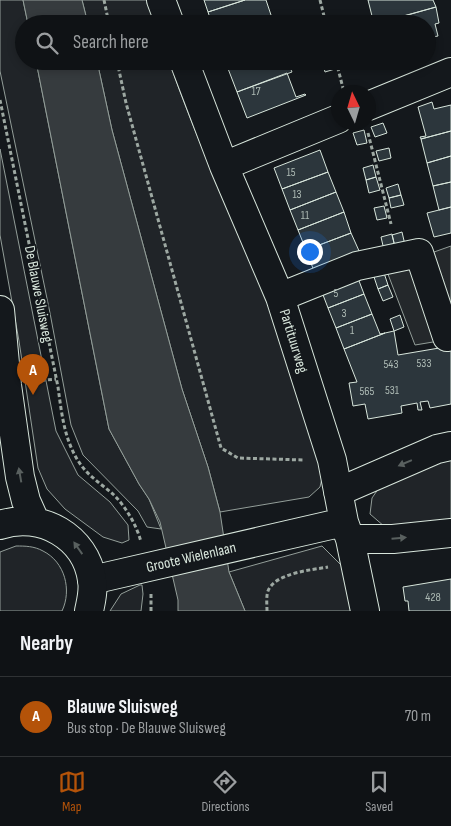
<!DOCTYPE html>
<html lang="en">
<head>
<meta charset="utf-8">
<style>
	body { margin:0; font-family:"Sofia Sans Condensed",sans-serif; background:#181b1e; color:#f1f3f6 }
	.compass { position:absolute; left:331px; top:85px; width:45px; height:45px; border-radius:50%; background:#0f1215; box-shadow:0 2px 8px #0003; rotate:355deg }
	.you { position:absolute; left:309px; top:251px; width:18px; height:18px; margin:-12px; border:4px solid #fff; border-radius:50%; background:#1a73e8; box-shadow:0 0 0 8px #1a73e833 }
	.badge { display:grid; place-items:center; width:32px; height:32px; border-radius:50%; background:#b45309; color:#fff; font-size:16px; font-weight:700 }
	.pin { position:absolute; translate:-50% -41px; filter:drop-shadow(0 1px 2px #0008) }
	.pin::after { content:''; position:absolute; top:26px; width:18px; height:15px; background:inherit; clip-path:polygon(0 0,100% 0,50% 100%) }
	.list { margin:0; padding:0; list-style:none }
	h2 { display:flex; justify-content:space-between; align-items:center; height:65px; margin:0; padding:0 20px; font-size:21px }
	h2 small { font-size:16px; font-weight:400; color:#9b9ea0 }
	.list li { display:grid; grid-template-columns:32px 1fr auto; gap:15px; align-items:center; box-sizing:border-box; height:80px; padding:0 20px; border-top:1px solid #2f3234 }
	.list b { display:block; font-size:19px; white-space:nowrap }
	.list p { margin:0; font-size:16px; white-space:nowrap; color:#9b9ea0 }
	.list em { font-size:16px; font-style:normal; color:#9b9ea0 }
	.icon { flex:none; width:28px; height:28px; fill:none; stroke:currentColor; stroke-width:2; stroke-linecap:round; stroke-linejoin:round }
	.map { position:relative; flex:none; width:451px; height:611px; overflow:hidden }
	.search { position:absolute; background:#0f1215; box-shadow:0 2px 8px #0003; left:15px; right:15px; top:15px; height:55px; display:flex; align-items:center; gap:12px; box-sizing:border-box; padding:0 18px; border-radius:28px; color:#9b9ea0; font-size:19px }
	.sheet { height:145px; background:#0f1215 }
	nav { display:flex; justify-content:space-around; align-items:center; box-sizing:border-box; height:70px; border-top:1px solid #2f3234; background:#0f1215; font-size:14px; color:#9b9ea0 }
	nav a { display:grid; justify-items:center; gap:2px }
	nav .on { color:#b45309 }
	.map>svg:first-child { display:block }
	.green { fill:#202428; stroke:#939e99 }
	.parking { fill:#24282b; stroke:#939e99 }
	.water { fill:#363b3e; stroke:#939e99 }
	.building { fill:#2c363c; stroke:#d8e6dc }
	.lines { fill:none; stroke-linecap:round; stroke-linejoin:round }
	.minor-casing { stroke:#d8e6dc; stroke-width:30 }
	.major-casing { stroke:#d8e6dc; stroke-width:30 }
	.path { stroke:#9da8a2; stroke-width:3; stroke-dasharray:4 2.5; stroke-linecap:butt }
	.minor { stroke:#14181c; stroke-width:28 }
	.major { stroke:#14181c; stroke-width:28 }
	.oneway { fill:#59605f }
	.labels { text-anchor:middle; stroke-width:4; stroke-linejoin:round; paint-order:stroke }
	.number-label { font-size:12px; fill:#adbab4 }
	.street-label { font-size:15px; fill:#d8e6dc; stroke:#14181c }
</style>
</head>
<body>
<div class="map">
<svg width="451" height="611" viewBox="0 0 451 611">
	<rect width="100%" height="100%" fill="#14181c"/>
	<!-- green -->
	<path class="green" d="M0,0h23l5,24h-4v37h12l73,368 30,55 10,15 12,30 -14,-2 -9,-16 -55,-56 -12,-30 -21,-112 -50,-242z
		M82,0h66l8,24h-68z
		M97,61h72c28,81 64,157 96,236 23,58 40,118 58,177l-3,13 -11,10 -89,15 -12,-45 -26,-78 -70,-259z
		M0,149l56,282 22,44 32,27 18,23 1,15 -7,3 -19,-6 -38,-28 -18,-20 -9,-21 -19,-127 -19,-106z
		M451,460v65l-66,2 -15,-13 2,-16 11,-16 56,-19z
		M16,546c9,0 18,0 27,5 22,11 29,39 19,60h-62v-59z
		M322,546l21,21 9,44h-107l-16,-39z
		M140,585h2l1,9 -2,17h-31l11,-17z"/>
	<!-- parking -->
	<path class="parking" d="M451,246v93l-36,6 -29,-76z"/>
	<!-- water -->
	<path class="water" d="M23,0h59l6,24h-60z
		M36,61h61l15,69 70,259 26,78 12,45 9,60 16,39h-67v-11l-18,-78 -11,-23 -10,-15 -30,-55z"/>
	<!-- building -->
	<path class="building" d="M204,0h41l-37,12z
		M245,0h21l8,24h-62l-4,-12z
		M368,0h65l3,7 -62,17z
		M436,7l3,16 -4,1 3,12 -11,2v-14h-51z
		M239,61h48l5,11 -55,20 -10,-26z
		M322,61h11l2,8 -10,3z
		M384,61h28l-26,7z
		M287,73l9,24 9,-3 1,1 -59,23 -10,-26z
		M432,102l2,7 17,-4v26l-30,8 -1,-2 6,-1 -8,-29z
		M383,123l4,10 -12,4 -4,-10z
		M364,130l3,13 -10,2 -4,-12z
		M451,131v25l-24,7 -6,-24z
		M389,148l2,10 -12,3 -3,-10z
		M320,150l8,22 -46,17 -8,-21z
		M451,156v26l-18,4 -6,-23z
		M373,165l3,12 -10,3 -3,-12z
		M328,172l8,20 -46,18 -8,-21z
		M376,177l4,13 -11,3 -3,-13z
		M451,182v25l-12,3 -6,-24z
		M398,184l3,11 -12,3 -3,-10z
		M336,192l8,20 -46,18 -8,-20z
		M401,195l3,10 -13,3 -2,-10z
		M384,206l3,12 -10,2 -3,-12z
		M451,207v26l-17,4 -7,-24z
		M344,212l7,21 -45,17 -8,-20z
		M402,232l3,13 -10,2 -3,-12z
		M351,233l9,20 -46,18 -8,-21z
		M392,234l3,13 -11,3 -3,-13z
		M356,273l8,21 -36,14 -8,-21z
		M384,273l4,12 -10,4 -4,-12z
		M388,285l5,12 -10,4 -5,-12z
		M364,294l8,20 -36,14 -8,-20z
		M372,314l8,20 5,-1 -41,16 -8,-21z
		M400,315l4,12 -10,4 -4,-12z
		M394,331l4,24 53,-9v58l-21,4 -2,-7 -8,1 2,8h-4l-1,-7 -16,3 1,7 -34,6 -3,-15 -12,2 -4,-23 8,-1 -13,-33 41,-16z
		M451,579v32h-42l-1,-10h-3l-2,-14z"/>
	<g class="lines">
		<!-- minor casing -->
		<g class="minor-casing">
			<path id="minor" d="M161,0l9,24
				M184,61l40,105
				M368,106l83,-34
				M338,119l-114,47 56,131 52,163 12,62 6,17 15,72
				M280,297l77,-31 62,-13 28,84
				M338,492l99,-43 14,-3
				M350,539h43l58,-6
				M92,580l252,-58"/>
		</g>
		<!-- major casing -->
		<g class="major-casing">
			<path id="major" d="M0,310l7,75 13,92 6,24 9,20
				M0,525c41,-14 86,12 92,55 2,11 -1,21 -3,31"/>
		</g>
		<!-- path -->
		<path class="path" d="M104,0l5,24
			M320,0l6,24
			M117,61l9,42 95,345 17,10 66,2
			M336,61l8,31
			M0,100l58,287c4,29 7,60 27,83 8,9 20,17 29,25 12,12 23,31 27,47
			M368,133l23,91
			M35,381l21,-2
			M151,611v-17
			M267,611c0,-5 -1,-15 1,-20 7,-18 43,-21 60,-24"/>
		<!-- minor -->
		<use href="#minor" class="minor"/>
		<!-- major -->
		<use href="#major" class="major"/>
	</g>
	<!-- one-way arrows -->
	<defs><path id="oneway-solid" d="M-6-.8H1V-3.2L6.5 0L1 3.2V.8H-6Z" transform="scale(1.25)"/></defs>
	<g class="oneway">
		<use href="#oneway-solid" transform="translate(405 463) rotate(157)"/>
		<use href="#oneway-solid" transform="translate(20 475) rotate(-100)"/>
		<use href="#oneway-solid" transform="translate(399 538) rotate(-5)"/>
		<use href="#oneway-solid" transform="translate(78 548) rotate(-125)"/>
	</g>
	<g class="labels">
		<!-- number labels -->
		<g class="number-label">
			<text x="256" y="95">17</text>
			<text x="291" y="176">15</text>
			<text x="297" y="198">13</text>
			<text x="305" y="219">11</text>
			<text x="336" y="297">5</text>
			<text x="344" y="317">3</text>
			<text x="352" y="334">1</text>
			<text x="424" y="367">533</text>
			<text x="391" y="368">543</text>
			<text x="392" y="394">531</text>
			<text x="367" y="395">565</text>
			<text x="433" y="601">428</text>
		</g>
		<!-- street labels -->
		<g class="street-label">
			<text transform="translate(39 294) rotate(79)" y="5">De Blauwe Sluisweg</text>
			<text transform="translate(294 341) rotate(73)" y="5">Partituurweg</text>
			<text transform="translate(191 557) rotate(-13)" y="5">Groote Wielenlaan</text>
		</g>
	</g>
</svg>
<svg class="compass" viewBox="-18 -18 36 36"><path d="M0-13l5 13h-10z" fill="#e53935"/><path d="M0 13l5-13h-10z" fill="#9b9ea0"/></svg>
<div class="you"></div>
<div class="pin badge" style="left:33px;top:395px">A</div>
<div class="search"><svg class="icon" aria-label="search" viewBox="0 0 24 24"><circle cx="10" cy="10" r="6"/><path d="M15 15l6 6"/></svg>Search here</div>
</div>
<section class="sheet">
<h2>Nearby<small></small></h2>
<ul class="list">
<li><span class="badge">A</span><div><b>Blauwe Sluisweg</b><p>Bus stop · De Blauwe Sluisweg</p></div><em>70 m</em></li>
</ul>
</section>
<nav>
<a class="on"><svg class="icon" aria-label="map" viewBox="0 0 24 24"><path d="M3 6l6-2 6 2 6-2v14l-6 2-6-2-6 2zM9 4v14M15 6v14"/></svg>Map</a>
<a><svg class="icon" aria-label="directions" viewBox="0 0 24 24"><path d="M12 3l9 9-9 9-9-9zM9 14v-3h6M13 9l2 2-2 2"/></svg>Directions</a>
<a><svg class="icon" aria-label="saved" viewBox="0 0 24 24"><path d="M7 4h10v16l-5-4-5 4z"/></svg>Saved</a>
</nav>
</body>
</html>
